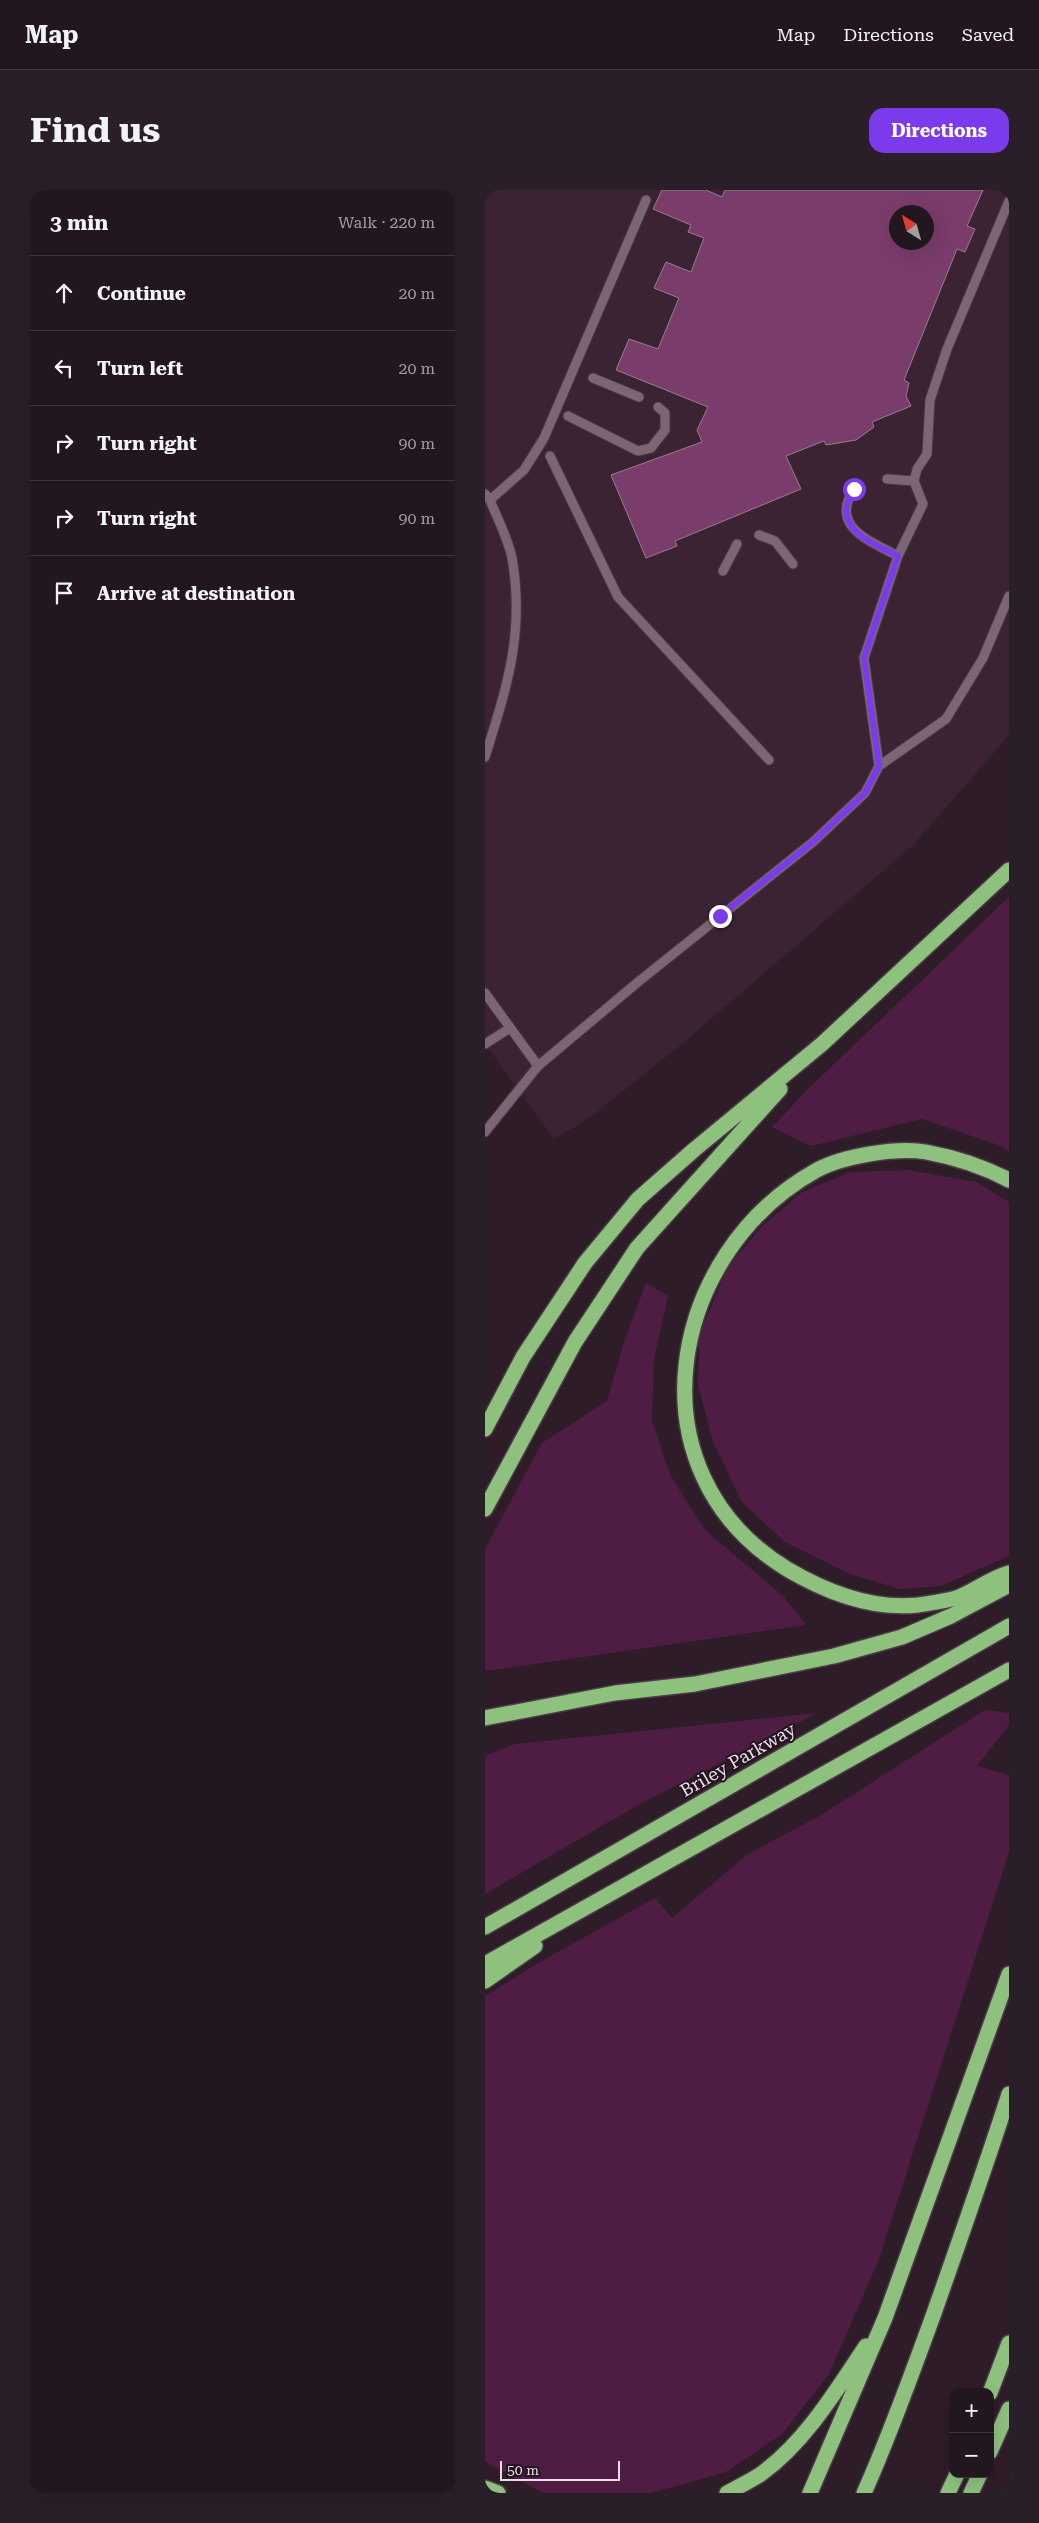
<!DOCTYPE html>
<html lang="en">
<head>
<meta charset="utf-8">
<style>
	body { margin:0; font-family:"Roboto Serif",serif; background:#2a1f28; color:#f1f3f6 }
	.controls { position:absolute; right:15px; bottom:15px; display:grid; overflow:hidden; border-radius:10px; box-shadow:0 5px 20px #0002 }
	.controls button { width:45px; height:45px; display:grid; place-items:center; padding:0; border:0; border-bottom:1px solid #3f353d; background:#22161f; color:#f1f3f6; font:25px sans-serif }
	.compass { position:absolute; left:404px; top:15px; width:45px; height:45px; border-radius:50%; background:#22161f; box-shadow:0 5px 20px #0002; rotate:323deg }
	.scale { position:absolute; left:15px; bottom:12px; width:120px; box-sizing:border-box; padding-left:5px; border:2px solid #eadee6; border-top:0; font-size:14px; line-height:18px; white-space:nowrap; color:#eadee6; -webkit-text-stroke:4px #241320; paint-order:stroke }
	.stop { position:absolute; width:15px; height:15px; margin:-11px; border:4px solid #7c3aed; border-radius:50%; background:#fff }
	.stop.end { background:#7c3aed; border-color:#fff; box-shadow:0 1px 5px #0008 }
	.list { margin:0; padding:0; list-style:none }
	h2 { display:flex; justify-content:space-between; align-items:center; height:65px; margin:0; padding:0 20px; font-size:21px }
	h2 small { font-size:16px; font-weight:400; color:#a29fa4 }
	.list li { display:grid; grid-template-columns:32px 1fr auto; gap:15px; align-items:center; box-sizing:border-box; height:75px; padding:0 20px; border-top:1px solid #3f353d }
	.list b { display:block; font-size:19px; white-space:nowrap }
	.list em { font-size:16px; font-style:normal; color:#a29fa4 }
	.icon { flex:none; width:28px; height:28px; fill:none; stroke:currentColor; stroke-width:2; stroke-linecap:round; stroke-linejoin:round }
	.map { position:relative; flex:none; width:524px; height:2303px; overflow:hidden; border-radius:15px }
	header { display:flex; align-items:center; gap:30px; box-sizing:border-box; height:70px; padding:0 25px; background:#22161f; border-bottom:1px solid #3f353d }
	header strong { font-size:24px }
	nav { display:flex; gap:28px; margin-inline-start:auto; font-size:18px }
	.intro { display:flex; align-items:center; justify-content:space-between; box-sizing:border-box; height:120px; padding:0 30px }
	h1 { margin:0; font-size:35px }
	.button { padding:12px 22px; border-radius:15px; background:#7c3aed; color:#fff; font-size:18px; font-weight:700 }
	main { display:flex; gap:30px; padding:0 30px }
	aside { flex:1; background:#22161f; border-radius:15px; box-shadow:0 5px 20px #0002 }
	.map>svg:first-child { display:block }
	.built { fill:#3b2334; fill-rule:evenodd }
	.green { fill:#4f1d43 }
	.building { fill:#7a3c6a; stroke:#957f8e; fill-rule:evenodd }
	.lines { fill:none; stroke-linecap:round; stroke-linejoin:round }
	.service-casing { stroke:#493b45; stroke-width:11 }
	.motorway-casing { stroke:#493b45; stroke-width:18 }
	.service { stroke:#7c6675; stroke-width:9 }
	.motorway { stroke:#8dc17d; stroke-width:15 }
	.route { stroke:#7c3aed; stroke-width:6 }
	.labels { text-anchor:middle; stroke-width:4; stroke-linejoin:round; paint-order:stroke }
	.street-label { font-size:18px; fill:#eadee6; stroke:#241320 }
</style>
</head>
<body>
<header>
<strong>Map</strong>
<nav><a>Map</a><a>Directions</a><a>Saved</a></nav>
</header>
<div class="intro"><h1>Find us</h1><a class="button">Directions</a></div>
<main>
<aside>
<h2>3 min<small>Walk · 220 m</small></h2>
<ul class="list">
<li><svg class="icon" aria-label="ahead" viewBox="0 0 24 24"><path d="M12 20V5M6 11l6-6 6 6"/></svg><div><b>Continue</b></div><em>20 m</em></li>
<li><svg class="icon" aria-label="left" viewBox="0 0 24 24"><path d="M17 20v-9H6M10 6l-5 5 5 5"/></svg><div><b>Turn left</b></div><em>20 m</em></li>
<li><svg class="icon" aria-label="right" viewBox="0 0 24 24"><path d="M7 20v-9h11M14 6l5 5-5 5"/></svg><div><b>Turn right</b></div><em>90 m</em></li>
<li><svg class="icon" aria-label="right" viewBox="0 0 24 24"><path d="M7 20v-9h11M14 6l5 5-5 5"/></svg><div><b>Turn right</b></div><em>90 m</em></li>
<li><svg class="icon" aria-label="arrive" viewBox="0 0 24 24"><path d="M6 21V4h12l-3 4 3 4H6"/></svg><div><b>Arrive at destination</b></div></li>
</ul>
</aside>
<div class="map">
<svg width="524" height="2303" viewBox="0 0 524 2303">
	<rect width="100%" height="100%" fill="#2e1d29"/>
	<!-- built -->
	<path class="built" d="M0,0h524v545l-96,110 -236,203 -88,70 -35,21 -69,-95zM412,22h30v30h-30z"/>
	<!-- green -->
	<path class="green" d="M524,707v254l-8,-5 -79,-27 -111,27 -39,-19 36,-38z
		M423,980l68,12 33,20v354l-68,30 -41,3 -50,-15 -65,-32 -43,-40 -29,-60 -15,-57 1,-50 29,-68 35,-42 39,-33 49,-20z
		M161,1093l22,13 -14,63 -2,61 18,55 35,55 78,66 23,29 -321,46v-122l57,-106 65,-42 18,-62z
		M500,1520l24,3v12l-32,41 32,9v77l-130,407 -50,115 -47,60 -56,38 -75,21h-107l-59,-31v-466l62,-38 108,-60 17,20 76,-64 70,-37z
		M332,1523l-179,92 -153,89v-138l30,-12z"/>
	<!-- building -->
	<path class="building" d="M177,0h44l16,7 3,-7h258l-16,36 8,3 -10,23 -8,-3 -53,131 5,3 -3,13 5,10 -39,16 2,5 -18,13 -30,5 -2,-4 -38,15 15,33 -126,52 2,5 -31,12 -35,-83 91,-33 -5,-12 11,-23 -92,-37 13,-31 29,10 21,-51 -25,-10 12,-26 25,10 13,-34 -16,-6 3,-7 -38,-16zM412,22h30v30h-30z"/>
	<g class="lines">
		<!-- service casing -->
		<g class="service-casing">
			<path id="service" d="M108,188l46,19
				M83,226l70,35 13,-3 14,-18v-17l-7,-6
				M65,266l68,141 151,163
				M402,289l27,2
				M369,299c-25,38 16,52 44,67
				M0,304l5,6c7,18 18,38 22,58 13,74 -5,129 -27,199
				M5,310l34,-30 20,-32 102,-238
				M274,345l16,6 18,23
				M238,381l14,-27
				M394,576l-15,-108 34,-102 25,-52 -9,-23 3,-12 10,-15 3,-54 17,-51 62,-148
				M0,803l53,73
				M0,854l25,-16
				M0,942l53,-66 100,-84 175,-140 52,-49 14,-27 67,-47 37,-61 26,-62"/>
		</g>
		<!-- motorway casing -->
		<g class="motorway-casing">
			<path id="motorway" d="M524,990c-25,-13 -56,-23 -83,-28 -29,-5 -83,4 -109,18 -150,83 -189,302 -30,399 39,23 85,41 131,36 13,-2 29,-4 41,-8 17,-7 32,-19 50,-24
				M0,1239l38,-72 62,-94 53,-64 57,-50 127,-105 187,-174
				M0,1319l90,-167 62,-94 143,-159
				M0,1528l130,-25 80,-9 139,-28 68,-19 49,-21 58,-31
				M0,1737l524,-301
				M0,1774l524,-294
				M0,1791l50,-35
				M505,2203l19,-50
				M505,2262l19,-43
				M0,2298l13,5
				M242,2303c11,-6 23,-12 34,-19 44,-32 75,-83 105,-128
				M325,2303l75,-175 124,-344
				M379,2303c26,-58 47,-117 69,-177 26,-74 52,-147 76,-222
				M463,2303l9,-19
				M486,2303l9,-19"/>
		</g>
		<!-- service -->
		<use href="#service" class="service"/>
		<!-- motorway -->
		<use href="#motorway" class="motorway"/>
	</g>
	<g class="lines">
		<!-- route -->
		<path class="route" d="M235,726l93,-74 52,-49 14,-27 -15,-108 34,-102c-28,-14 -69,-29 -44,-67"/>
	</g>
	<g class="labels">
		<!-- street labels -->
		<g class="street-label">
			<text transform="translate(253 1570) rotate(-30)" y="6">Briley Parkway</text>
		</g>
	</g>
</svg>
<div class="controls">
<button>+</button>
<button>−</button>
</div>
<svg class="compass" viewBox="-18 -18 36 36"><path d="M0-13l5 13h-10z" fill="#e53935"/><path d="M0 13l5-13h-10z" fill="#a29fa4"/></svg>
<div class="scale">50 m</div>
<div class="stop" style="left:369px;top:299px"></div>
<div class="stop end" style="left:235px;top:726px"></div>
</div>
</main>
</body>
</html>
